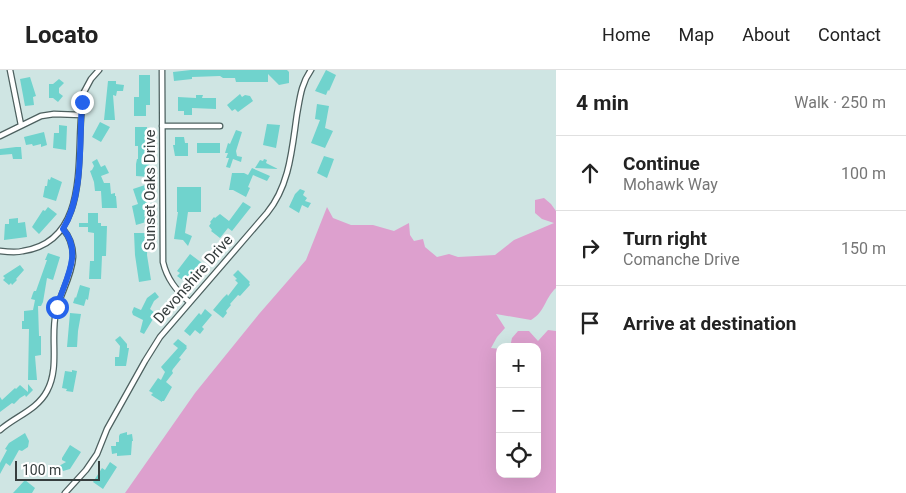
<!DOCTYPE html>
<html lang="en">
<head>
<meta charset="utf-8">
<style>
	body { margin:0; font-family:Roboto,sans-serif; background:#f6f6f6; color:#222 }
	.controls { position:absolute; right:15px; bottom:15px; display:grid; overflow:hidden; border-radius:10px; box-shadow:0 5px 20px #0002 }
	.controls button { width:45px; height:45px; display:grid; place-items:center; padding:0; border:0; border-bottom:1px solid #e0e0e0; background:#fff; color:#222; font:25px sans-serif }
	.scale { position:absolute; left:15px; bottom:12px; width:85px; box-sizing:border-box; padding-left:5px; border:2px solid #363e3e; border-top:0; font-size:14px; line-height:18px; white-space:nowrap; color:#363e3e; -webkit-text-stroke:4px #fff; paint-order:stroke }
	.stop { position:absolute; width:15px; height:15px; margin:-11px; border:4px solid #2563eb; border-radius:50%; background:#fff }
	.stop.end { background:#2563eb; border-color:#fff; box-shadow:0 1px 5px #0008 }
	.list { margin:0; padding:0; list-style:none }
	h2 { display:flex; justify-content:space-between; align-items:center; height:65px; margin:0; padding:0 20px; font-size:21px }
	h2 small { font-size:16px; font-weight:400; color:#767676 }
	.list li { display:grid; grid-template-columns:32px 1fr auto; gap:15px; align-items:center; box-sizing:border-box; height:75px; padding:0 20px; border-top:1px solid #e0e0e0 }
	.list b { display:block; font-size:19px; white-space:nowrap }
	.list p { margin:0; font-size:16px; white-space:nowrap; color:#767676 }
	.list em { font-size:16px; font-style:normal; color:#767676 }
	.icon { flex:none; width:28px; height:28px; fill:none; stroke:currentColor; stroke-width:2; stroke-linecap:round; stroke-linejoin:round }
	.map { position:relative; flex:none; width:556px; height:423px; overflow:hidden }
	header { display:flex; align-items:center; gap:30px; box-sizing:border-box; height:70px; padding:0 25px; background:#fff; border-bottom:1px solid #e0e0e0 }
	header strong { font-size:24px }
	nav { display:flex; gap:28px; margin-inline-start:auto; font-size:18px }
	main { display:flex }
	aside { flex:1; background:#fff }
	.map>svg:first-child { display:block }
	.green { fill:#dda0ce }
	.building { fill:#70d3cd }
	.lines { fill:none; stroke-linecap:round; stroke-linejoin:round }
	.minor-casing { stroke:#4d605f; stroke-width:7 }
	.minor { stroke:#fff; stroke-width:4.5 }
	.route { stroke:#2563eb; stroke-width:6 }
	.labels { text-anchor:middle; stroke-width:5; stroke-linejoin:round; paint-order:stroke }
	.street-label { font-size:15px; fill:#363e3e; stroke:#fff }
</style>
</head>
<body>
<header>
<strong>Locato</strong>
<nav><a>Home</a><a>Map</a><a>About</a><a>Contact</a></nav>
</header>
<main>
<div class="map">
<svg width="556" height="423" viewBox="0 0 556 423">
	<rect width="100%" height="100%" fill="#cfe5e3"/>
	<!-- green -->
	<path class="green" d="M544,128l7,6 5,7v77c-12,11 -10,23 -25,32l-35,-6 9,14 -8,9 -6,11 9,1v125h37v-127h-27l2,-9 6,-7h11l9,10 10,-11 8,1v162h-431l70,-100 64,-79 47,-54 21,-53 6,11 18,7h22l21,6 15,-8 1,12 4,6 9,-2 2,8 12,10 12,-3 9,3 37,-2 19,-15 40,-17 -12,-4 -7,-6v-13z"/>
	<!-- building -->
	<path class="building" d="M191,0h96l2,2v11l-10,2 -11,-11v8h-32l-1,-4h-12l-3,-2 -28,1v2l-18,2 -1,-9z
		M326,0l10,5 -7,16 -1,-1 -2,5 -11,-4z
		M139,5h11v30h-4v11h-12v-19h5z
		M30,7l6,19 -3,1 1,8 -9,1 -5,-27z
		M59,9l5,4 -5,5v5l4,3 -5,6 -5,-4h-4v-14h4z
		M108,11h8v3l8,1 -1,6h-6l-1,5 -3,-1 2,25h-11z
		M240,24l2,3 3,-2 5,1 3,5 -15,11 -3,-3 -3,2 -5,-6z
		M196,25h7l-1,3h14v11l-24,-1v7h-8v-4h-6v-14l18,1z
		M317,34l12,2 -4,22 8,3 -8,17 -14,-5 9,-23 -5,-1z
		M100,52l10,5 -9,15 -9,-5z
		M267,54l13,1 -4,23 -13,-3z
		M59,55l8,1 -1,24 -13,-2 1,-15h5z
		M135,57h12l2,25 1,25 -14,-1v-12l1,-5h1v-13h-3z
		M236,60l6,2 -6,19 1,5 5,1 -1,5 -8,-3 -3,9 -4,-1 3,-9h-3l2,-5h-3l3,-10 2,1z
		M44,62l3,13 -6,2v-3l-8,2 -1,-2 -6,1 -2,-8z
		M175,67h9l1,6h3v13h-13l-2,-11h2z
		M197,73h23v10h-23z
		M16,77h5l1,12h-9l-1,-5 -12,1v-6z
		M324,86l10,3 -7,19 -10,-5z
		M97,89l4,8 4,-2 4,8 -8,3 3,7h6l1,11 4,-1v3h1l1,12h-15l-1,-17h-6l-1,-9 -4,-11 2,-1 2,-4 -2,-4z
		M264,89l3,1 -1,3 12,6 -23,-1 5,-8 3,1z
		M252,98l18,8 -3,5 -14,-6 -5,12 2,1 -4,9 -13,-7h-4l3,-17h12l4,2z
		M51,107l11,5 -6,19 -13,-4 2,-11h2l1,-7 2,1z
		M145,115l4,13 -3,1 3,11 -3,1 1,3 -3,1 2,7 -10,3 -4,-19 6,-2 -5,-15z
		M177,117h24v25h-13l-3,21 7,3 -4,10 -5,-6 -9,-1 4,-27h-1z
		M300,119l5,2 -2,4 4,3 -2,3 6,2 -3,5 -6,-3 -3,8 -10,-6 6,-13z
		M243,132l8,5 -19,24 -4,-3 -8,10 -9,-7 1,-1 -3,-4 2,-3 -1,-1 4,-5 1,1 5,-4 9,7z
		M48,137l9,7 -18,20 -7,-7 11,-17 2,1z
		M88,143h10v10h3v3h6l-1,30h-4l-1,23h-12l1,-18h4v-28l-6,-1v-5h-9v-4h9z
		M18,148v5l7,-1 2,15 -23,3 1,-16h4v-5z
		M134,163h14l-1,22 4,25 -12,2 -4,-27z
		M48,183l12,4 -7,23 -6,-2 -4,24 -2,4h-3l1,30h2v19l-6,1 2,24h-9l1,-51h-7v-8h2v-10l9,-1 2,-10 -4,-1 2,-6 1,-2h2l11,-31h-2z
		M190,184l12,9 -10,13 -2,-2 -6,7 -7,-5 3,-3 -3,-2z
		M20,195l4,5 -8,9 1,1 -5,5 -1,-2 -2,2 -6,-5 2,-2 -2,-2z
		M238,200l12,12 -1,1 1,2 -10,11 -2,-1 -8,9 1,1 -5,6 1,2 -4,5 -10,-8 10,-12 4,-4 1,2 10,-13 -3,-3 2,-1 -4,-4z
		M80,215l10,3 -2,12 -2,-1 -2,7 -11,-3 2,-6 1,1z
		M155,222l4,5 -5,4 -4,8 6,5 -12,20 -4,-2 3,-12 -10,-5 -1,-3 2,-5 7,3 6,-12z
		M205,239l7,6 -10,12 2,2 -4,5 -5,-4 -5,6 -6,-5 15,-18 2,2z
		M70,243l11,1 -3,17 -1,16h-10z
		M120,266l7,8v4h2l-3,18h-11v-9h4l1,-11 -5,-6z
		M178,269l9,7 -1,1 1,1 -8,10 2,1 -8,10 -1,2 1,2 -7,9 6,5 -8,14h-2v1l-11,-7 2,-2 -4,-2 9,-13 3,2 4,-8 -4,-5 17,-19 -5,-4z
		M72,300l5,1 -4,21 -7,-1 1,-2 -5,-1 3,-17 7,1z
		M28,314l5,6 -7,7 -1,-2 -5,3 -6,6 -2,-1 -12,9v-15l2,3 13,-12 1,1 4,-4 8,7z
		M127,362v3l5,-1 1,7h-1l-1,14 -14,1v-3l-5,1 -1,-8h5v-4h3v-6l1,-2z
		M25,363l4,8 -1,6 -6,4 -3,-1 -9,16 -4,-3 -6,11v-11l7,-13 -2,-1 4,-6z
		M70,375l11,7 -11,17 -7,2 -4,-5 7,-4 -4,-2v-2z
		M110,392l7,5 -14,22 -10,-7 9,-14 3,2z
		M25,410l10,8 -3,5h-19z"/>
	<g class="lines">
		<!-- minor casing -->
		<g class="minor-casing">
			<path id="minor" d="M10,0l11,55
				M162,0l1,192c4,17 13,28 26,40
				M162,56h58
				M0,66l41,-20 13,-2 27,1
				M0,181c8,1 16,2 23,0 73,-11 50,-107 61,-159l7,-13 8,-9
				M0,360c16,-14 37,-20 47,-39 13,-24 3,-53 9,-79 4,-18 16,-36 17,-55 0,-10 -3,-20 -10,-28
				M65,423l21,-23 11,-16 10,-25 38,-68 15,-24 107,-124c23,-28 25,-65 30,-99 3,-16 4,-30 14,-44"/>
		</g>
		<!-- minor -->
		<use href="#minor" class="minor"/>
	</g>
	<g class="lines">
		<!-- route -->
		<path class="route" d="M57,237c7,-25 27,-55 6,-78 21,-34 16,-88 19,-127"/>
	</g>
	<g class="labels">
		<!-- street labels -->
		<g class="street-label">
			<text transform="translate(150 120) rotate(-90)" y="5">Sunset Oaks Drive</text>
			<text transform="translate(193 209) rotate(-49)" y="5">Devonshire Drive</text>
		</g>
	</g>
</svg>
<div class="controls">
<button>+</button>
<button>−</button>
<button><svg class="icon" aria-label="locate" viewBox="0 0 24 24"><circle cx="12" cy="12" r="6"/><path d="M12 2v4M12 18v4M2 12h4M18 12h4"/></svg></button>
</div>
<div class="scale">100 m</div>
<div class="stop" style="left:57px;top:237px"></div>
<div class="stop end" style="left:82px;top:32px"></div>
</div>
<aside>
<h2>4 min<small>Walk · 250 m</small></h2>
<ul class="list">
<li><svg class="icon" aria-label="ahead" viewBox="0 0 24 24"><path d="M12 20V5M6 11l6-6 6 6"/></svg><div><b>Continue</b><p>Mohawk Way</p></div><em>100 m</em></li>
<li><svg class="icon" aria-label="right" viewBox="0 0 24 24"><path d="M7 20v-9h11M14 6l5 5-5 5"/></svg><div><b>Turn right</b><p>Comanche Drive</p></div><em>150 m</em></li>
<li><svg class="icon" aria-label="arrive" viewBox="0 0 24 24"><path d="M6 21V4h12l-3 4 3 4H6"/></svg><div><b>Arrive at destination</b></div></li>
</ul>
</aside>
</main>
</body>
</html>
